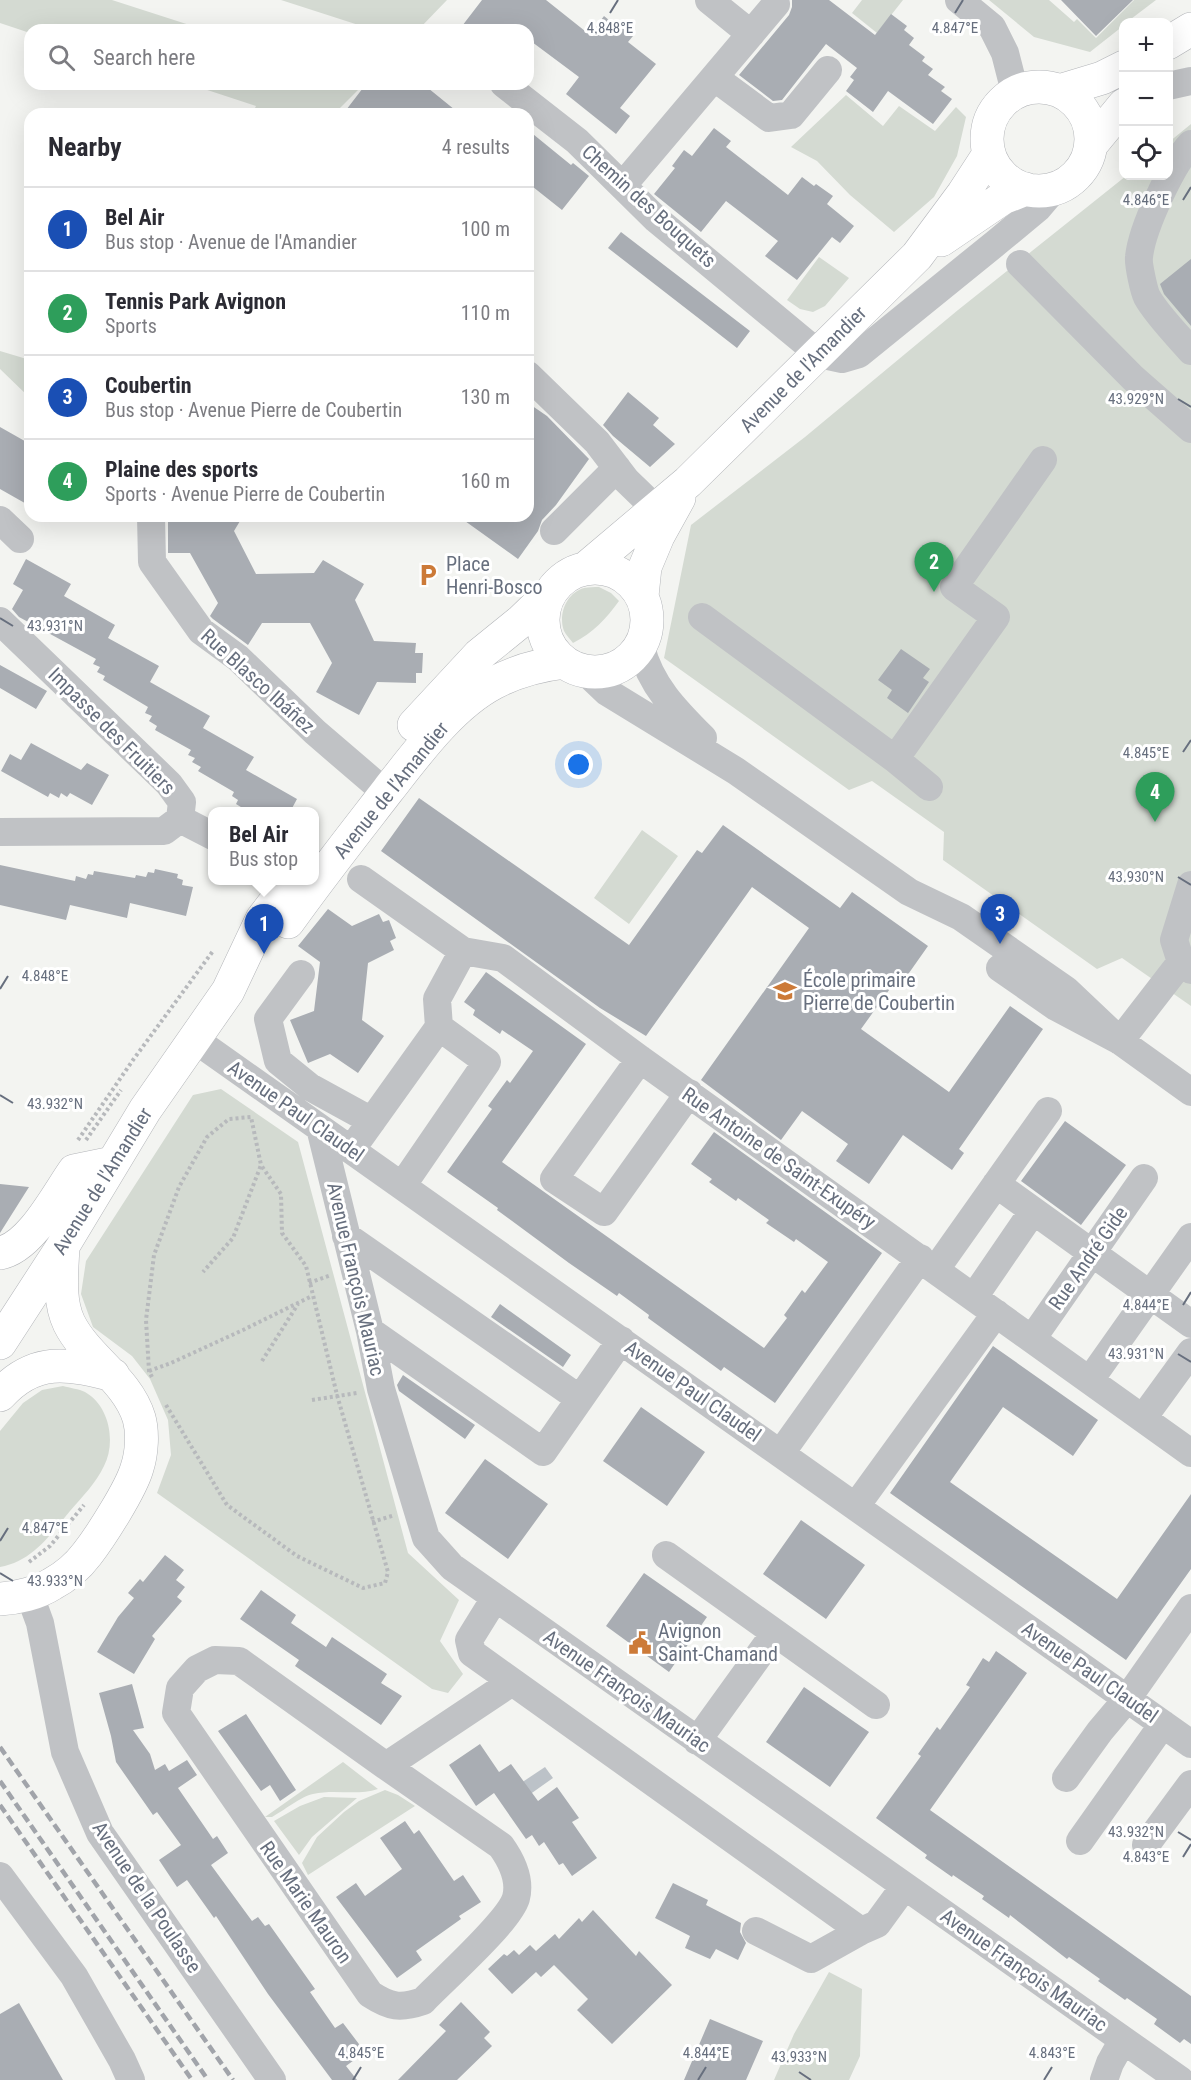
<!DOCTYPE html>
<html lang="en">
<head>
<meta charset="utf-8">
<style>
	body { margin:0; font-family:"Roboto Condensed",sans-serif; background:#f2f2f3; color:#2b2b33 }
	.controls { position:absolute; right:18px; top:18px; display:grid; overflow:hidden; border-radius:12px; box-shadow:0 6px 24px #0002 }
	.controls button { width:54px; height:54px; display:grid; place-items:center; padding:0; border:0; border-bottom:2px solid #e1e1e2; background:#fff; color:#2b2b33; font:30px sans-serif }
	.you { position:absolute; left:579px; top:765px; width:21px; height:21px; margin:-15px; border:4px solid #fff; border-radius:50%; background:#1a73e8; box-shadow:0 0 0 9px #1a73e833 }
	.badge { display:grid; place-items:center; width:39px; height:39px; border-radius:50%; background:#cc7a38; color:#fff; font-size:20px; font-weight:700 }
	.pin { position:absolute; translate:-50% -50px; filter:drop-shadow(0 2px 3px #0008) }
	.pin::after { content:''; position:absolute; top:32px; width:21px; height:18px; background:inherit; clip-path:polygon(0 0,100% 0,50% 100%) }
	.popup { position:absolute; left:208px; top:807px; width:111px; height:78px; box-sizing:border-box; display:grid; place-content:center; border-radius:12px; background:#fff; filter:drop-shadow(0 2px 4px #0005); font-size:20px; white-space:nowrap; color:#7c7c81 }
	.popup b { font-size:22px; color:#2b2b33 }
	.popup::after { content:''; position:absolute; left:50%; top:100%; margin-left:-12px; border:12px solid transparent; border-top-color:#fff }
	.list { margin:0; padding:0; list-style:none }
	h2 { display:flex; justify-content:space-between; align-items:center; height:78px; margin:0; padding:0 24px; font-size:26px }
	h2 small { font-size:20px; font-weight:400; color:#7c7c81 }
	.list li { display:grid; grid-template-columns:39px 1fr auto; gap:18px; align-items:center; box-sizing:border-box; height:84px; padding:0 24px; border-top:2px solid #e1e1e2 }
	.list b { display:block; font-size:22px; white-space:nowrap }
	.list p { margin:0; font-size:20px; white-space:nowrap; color:#7c7c81 }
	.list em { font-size:20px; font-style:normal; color:#7c7c81 }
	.icon { flex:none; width:33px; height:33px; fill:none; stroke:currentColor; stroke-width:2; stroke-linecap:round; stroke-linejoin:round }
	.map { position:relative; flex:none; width:1191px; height:2080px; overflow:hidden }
	.search { position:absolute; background:#fff; box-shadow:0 6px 24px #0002; left:24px; top:24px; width:510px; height:66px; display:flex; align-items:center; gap:15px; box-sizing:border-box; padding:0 21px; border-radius:18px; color:#7c7c81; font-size:22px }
	.panel { position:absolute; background:#fff; box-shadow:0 6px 24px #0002; left:24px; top:108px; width:510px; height:414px; border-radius:18px }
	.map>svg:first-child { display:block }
	.green { fill:#d4dad2 }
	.water { fill:#bcc2c8 }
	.building { fill:#a9adb3 }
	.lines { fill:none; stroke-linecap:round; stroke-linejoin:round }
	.major-casing { stroke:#b3b5b9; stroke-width:34 }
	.path { stroke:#b7b9bc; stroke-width:4; stroke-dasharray:3 3; stroke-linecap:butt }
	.minor { stroke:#c0c2c5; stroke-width:28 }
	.major { stroke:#fff; stroke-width:33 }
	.rail { stroke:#a1a4aa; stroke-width:4.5; stroke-dasharray:9 4.5; stroke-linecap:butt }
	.ticks { fill:none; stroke:#676f7e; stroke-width:2 }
	.labels { text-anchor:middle; stroke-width:6; stroke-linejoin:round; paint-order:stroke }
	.street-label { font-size:20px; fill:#676f7e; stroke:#fff }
	.poi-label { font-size:20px; fill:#676f7e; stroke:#fff; text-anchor:start }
	.ticks-label { font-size:15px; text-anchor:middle; fill:#676f7e; stroke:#fff; stroke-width:6; stroke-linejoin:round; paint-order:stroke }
</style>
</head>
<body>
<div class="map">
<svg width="1191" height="2080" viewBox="0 0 1191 2080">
	<rect width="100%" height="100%" fill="#f3f4f1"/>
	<!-- green -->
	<path class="green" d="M0,0h112l93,30h-175v3l-30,-10z
		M281,0h166l-29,30h-44z
		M862,0h41l-26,33 -25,-20z
		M989,0h60l25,22 3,-3 19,19 38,-38h22l-29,22h-3l-1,4 -33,26 -56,-15z
		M189,84h175l-30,30h-82l4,-8z
		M846,95l37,31 16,-20 36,25 21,-24 10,10 -9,39 -23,41 -40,35 -44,-37 -33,-34 -26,-14z
		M1191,124v882l-69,-48 -25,11 -154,-109 1,-28 -72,-51 -23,9 -185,-132 27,-133 114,-88 153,-127 168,-134h42l1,-34z
		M819,257l30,21 -24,28 -12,6 -13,-3 -13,-9z
		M0,351l30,9v38l-30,-29z
		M599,587l12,6 8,8c-13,18 -26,32 -46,42 -3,-4 -7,-8 -9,-12 -6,-16 2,-38 20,-43 5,-1 10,-1 15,-1z
		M642,830l36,26 -49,68 -35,-26z
		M221,1089l77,53 110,411 51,47 -19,41 23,33 -15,19 -16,-4 -275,-196 14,-38 -3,-35 -18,-41 -18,-23 -39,-29 -12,-33 5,-33 107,-166z
		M63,1386c7,2 16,3 22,6 25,14 31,51 19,74 -8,17 -22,31 -34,45 -20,24 -37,50 -70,56v-136l23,-28 19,-13z
		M343,1762l35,27c-21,7 -43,0 -65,5 -11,2 -30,17 -41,23h-7z
		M385,1790l13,5 17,11 -107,69 -6,-12 15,-26 27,-25 15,-11z
		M324,1797l33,1 -45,39 -13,18 -25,-34 26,-15z
		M829,1972l33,17 -2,67 -11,24h-75l20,-46z"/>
	<!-- water -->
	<path class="water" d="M545,1767l8,11 -24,17 -8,-12z"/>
	<!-- building -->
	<path class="building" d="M482,0h64l44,35 14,-19 11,9 2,-2 16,13 -5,6 28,22 -36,44 10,8 -14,18 -50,-40 13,-17 -51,-38v-9h-69z
		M792,0h37l46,35 16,-21 16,12 -3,4 10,8 -5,7 16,12 -3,4 11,8 -5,6 17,12 -4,4 11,8 -19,25 -45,-33 -15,21 -27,-21 8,-11 -4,-3 7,-9 -31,-24 -44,56 -9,1 -34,-26 50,-60 3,-8z
		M1061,0h72l-37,36z
		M366,84h57l37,30h-117z
		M714,128l17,13 -5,6 62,48 14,-18 12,9 2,-2 17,12 -6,8 27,22 -14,17 -8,-6 -35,43 -32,-24 13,-15 -52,-40 -25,31 -47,-38 21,-26 -3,-2 12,-16 8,6z
		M528,130l43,35 2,-2 16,13 -27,34 -34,-27z
		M621,232l129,99 -13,17 -129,-100z
		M1191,259v67l-27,-32 -4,-10z
		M628,392l31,26 -6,7 22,19 -25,23 -37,-31 -10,-11z
		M528,403l19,13 42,43 -33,46 -14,15 -4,11 -20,28 -60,-43h70z
		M0,427l30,17v62l-30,-17z
		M168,516h75l-9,15 22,43 58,-1 9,-13 41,24 -9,16 19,41 42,2 -1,10h8l-1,20h-6v10l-39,-1 -18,33 -43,-23 16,-29 -22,-40h-48l-14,22 -35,-26 -3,-3 8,-13 -28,-50h-22z
		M26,559l45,25 -7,12 51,29 -7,13 51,28 -9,16 60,34 -7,12 51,29 -8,13 51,29 -7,13h-41l-13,-8 2,-4 -6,-4 2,-4 -36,-21 3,-4 -9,-5 3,-4 -7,-3 3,-5 -36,-20 2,-4 -8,-5 3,-5 -7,-3 3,-6 -45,-27 2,-4 -8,-4 3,-5 -7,-3 3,-5 -77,-42 -7,-8 11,-19 -10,-6z
		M901,649l29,20 -7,9 6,4 -21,31 -21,-15 5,-8 -14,-10z
		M0,665l47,26 -11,18 -36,-21z
		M31,743l50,27 6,-7 22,12 -17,30 -22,-12 -3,4 -6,-4 -2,5 -9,-5 -2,4 -47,-26 9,-17 11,6z
		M419,798l210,147 68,-95 5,3 21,-28 117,83 12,-16 76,54 -31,44 -5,-4 -31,43 88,63 61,-86 33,23 -84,120 5,4 -12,17 -49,-35 -34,49 -33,-23 12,-17 -46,-33 -21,29 -80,-60 108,-152 -57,-41 -106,149 -46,-28 -219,-157z
		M0,865l75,16 1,-5 10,3 2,-5 5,1 1,-4 41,7 1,-3 10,2 2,-5 6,1 1,-4 23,5 -1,4 6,2 -1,5 11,2 -7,29 -56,-13 -3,15 -57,-13 -4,15 -66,-15z
		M328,909l24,17 27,-12 4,8 6,-2 7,18 -6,3 4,9 -26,13 -6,57 22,16 -26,37 -28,-19 -22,9 -18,-43 24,-9 6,-49 -22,-16z
		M486,972l100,72 -84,118 262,186 23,-30 -3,-3 18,-25 3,3 23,-31 -32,-23 -2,3 -28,-19 3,-3 -31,-22 -2,3 -27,-19 3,-3 -21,-15 23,-32 168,121 -107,150 -51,-36 -3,4 -73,-53 1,-3 -30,-22 -2,3 -48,-33 -72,-53 1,-2 -51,-36 45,-63 -4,-3 19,-26 3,3 23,-32 -31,-21 -2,4 -27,-19 2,-5 -11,-8z
		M1065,1121l61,44 -45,60 -60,-44z
		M0,1184l29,3 -29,46z
		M500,1304l71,51 -8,12 -72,-50z
		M993,1346l105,74 -25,36 -70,-49 -53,75 167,117 74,-105v75l-65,91 -236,-167z
		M403,1375l72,50 -10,14 -66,-48 -2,-6z
		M641,1407l64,45 -38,54 -64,-45z
		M485,1459l63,45 -40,55 -63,-46z
		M801,1520l64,45 -39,54 -63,-45z
		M165,1555l19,15 -8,10 9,7 -8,10 5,4 -30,35 3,3 -21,35 -37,-22 21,-35 16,-19 -6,-5 12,-14 3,3z
		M644,1573l63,44 -38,55 -63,-46z
		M261,1590l35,25 -5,8 35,24 6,-10 55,37 -6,9 21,13 -21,29 -86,-59 4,-6 -59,-41z
		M996,1651l31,22 -97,137 261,186v48l-7,-5 -4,4 -26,-19 3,-5 -30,-21 -2,2 -27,-19 2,-2 -31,-22 -2,2 -57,-44 -1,3 -27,-19 2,-3 -31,-21 -1,2 -27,-19 2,-3 -51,-37 45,-62 -3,-2 19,-27 3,3 30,-43 -4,-2 17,-27 6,4z
		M132,1684l12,44 -11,2 17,24 5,16 10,-6 4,7 18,-11 10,15 -19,13 35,51 4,-3 11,17 -17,12 41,56 6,-4 7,9 4,-2 46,65 -5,3 25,36 8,-5 22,29 -19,14 11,14h-25l-64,-86 -52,-78 -2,2 -27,-38 -10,7 -18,-27 22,-15 -24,-33 -4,3 -37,-53 -5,-26 -12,-43z
		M804,1687l65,45 -39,55 -64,-45z
		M246,1714l50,76 -16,11 -10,-16 -9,6 -43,-60z
		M480,1744l19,28 12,-8 27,37 19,-14 22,31 -7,4 25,36 -25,18 -9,-13 -4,2 -15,-23 -5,4 -7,-11 -6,4 -32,-46 -18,13 -27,-41z
		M405,1821l9,13 5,-4 35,51 9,-6 18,27 -22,14 2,3 -45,32 6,9 -25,18 -61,-81 20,-14 9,13 37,-27 -22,-31z
		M673,1883l35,17 -2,5 35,18 -1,9 6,11 -8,17 -22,-11 -6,10 -25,-11 5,-12 -35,-18z
		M593,1910l43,46 3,-5 33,34 -60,59 -35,-34 11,-11 -34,-34 -13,12 -5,-5 -24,22 -24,-25 16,-15 3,2 7,-6 5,5 11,-10 6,6 19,-17 4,5 20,-21 3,4z
		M461,2002l29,30 -6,6 8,8 -35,34h-59l48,-49 -7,-6z
		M19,2003l44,77h-63v-66z
		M710,2019l53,22 -17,39h-62z"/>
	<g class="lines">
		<!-- major casing -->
		<g class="major-casing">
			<path id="major" d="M1168,43l23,-14
				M987 139a52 52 0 1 1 104 0a52 52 0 1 1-104 0Z
				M1059,91l43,-13 22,-11
				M1091,145l33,-40
				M941,240l62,-42 23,-9
				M543 620a52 52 0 1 1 104 0a52 52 0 1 1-104 0Z
				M586,568l102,-86 229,-226 46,-62 26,-40
				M642,596l3,-29 13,-31 21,-38
				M414,725l65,-70 42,-34 29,-28
				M288,922c32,-45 66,-88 100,-132 29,-37 64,-85 106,-107 22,-12 45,-18 70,-21
				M0,1253c31,-6 57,-58 74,-82l39,-8
				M0,1343l63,-97 82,-136 83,-119 34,-72 30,-39
				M0,1395c34,-38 69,-32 113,-20
				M0,1599c17,-1 38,-6 52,-15 13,-7 26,-18 35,-30 14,-18 44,-65 50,-86 5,-15 6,-36 2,-50 -12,-39 -52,-59 -70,-95 -11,-23 -7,-52 -6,-77"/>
		</g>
		<!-- path -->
		<path class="path" d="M78,1140l55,-80 80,-109
			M86,1140l35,-50
			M309,1283l22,-8
			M262,1361l36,-57
			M149,1371l22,-8 72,-33 69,-34
			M152,1377l-3,-6 -3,-51 8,-65 25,-68 28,-50 22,-18 22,-2 10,48 -28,73 -30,34
			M312,1400l45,-7
			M166,1405l61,100 70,51 66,32 22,-5 3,-11 -51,-177 -31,-129 -24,-33 -1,-39 -20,-29
			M372,1522l23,-7
			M29,1562l21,-16 34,-41"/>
		<!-- minor -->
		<path class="minor" d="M709,0l42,34
			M959,0l33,27 13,26 10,39
			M715,78l54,40 22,-3 37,-45
			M504,84l73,57 79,78 163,135 23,5 17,-5 138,-112 41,-34 17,-20
			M1168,86l23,-5
			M1191,144c-19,20 -49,84 -52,113 -1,7 5,34 8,40 10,18 31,39 44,54
			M623,185l153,-181
			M1020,264l113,114 58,51
			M528,375l69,67 29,38 30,29
			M151,516l1,46 49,69 37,27 77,74 71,61
			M0,520l20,19
			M554,531l63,-63
			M702,617l193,142
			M0,621l169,163 13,18 -2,17 -16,12 -164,1
			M641,647c9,38 35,64 62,91
			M586,672l21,20 129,79 173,121 52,25 105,73 54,51
			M929,787l-34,-28 101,-142 -42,-30 89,-127
			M180,819l33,17
			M361,879l102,72 40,7 137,101 551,394
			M1181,962l-7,-22 17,-55
			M1000,968l56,39 64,34 71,51
			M301,974l-33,45 10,42 32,26 62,34
			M439,1027l-2,-28 26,-48
			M194,1039l997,705
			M1120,1041l61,-79 10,8
			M640,1059l-86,120 50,33 85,-119
			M320,1128l50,203 11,58 45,149 26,29 728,513
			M351,1150l88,-123 48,35 -85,124
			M996,1184l195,140
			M346,1236l234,163
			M936,1269l112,-158
			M974,1297l59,-86
			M370,1331l173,121 78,-112
			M1032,1339l112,-161
			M1090,1380l101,-143
			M1143,1418l48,-66
			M781,1453l139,-195
			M856,1506l140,-193
			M666,1555l210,150
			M29,1593l11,30 25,129 35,81 172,247
			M495,1598l-26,42 3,13 389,278 16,-7 27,-37
			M697,1741l78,-108
			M386,1766l115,80c10,14 20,33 15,52 -7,24 -73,82 -93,103 -23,8 -33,6 -53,-7l-194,-281 4,-25 17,-19 18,-9 24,1 147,105 126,-84
			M1066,1778l34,-47 27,-32 64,-91
			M1080,1841l83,-117
			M1146,1845l45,-61
			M0,1876l74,100 48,84 9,20
			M756,1931l55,28 50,-28
			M1104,2080l6,-17 13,-23"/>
		<!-- major -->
		<use href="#major" class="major"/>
		<!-- rail -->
		<path class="rail" d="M0,1747l233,333
			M0,1781l208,299
			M0,1805l192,275"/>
	</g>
	<!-- ticks -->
	<path class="ticks" d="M610,13l8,-13M955,13l8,-13M1183,200l8,-13M1178,399l13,8M0,618l13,8M1183,752l8,-12M1178,877l13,8M0,989l8,-13M0,1095l13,8M1183,1305l8,-13M1178,1354l13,8M0,1541l8,-13M0,1573l13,8M1178,1832l13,8M1183,1857l8,-13M799,2072l12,8M353,2080l8,-13M698,2080l8,-13M1044,2080l8,-13"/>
	<!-- icons -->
	<defs>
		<g id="parking-bare" transform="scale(1.8)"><path d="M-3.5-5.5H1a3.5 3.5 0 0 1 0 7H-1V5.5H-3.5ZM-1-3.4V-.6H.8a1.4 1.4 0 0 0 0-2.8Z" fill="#cc7a38" stroke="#fff" stroke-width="2.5" paint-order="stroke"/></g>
		<g id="school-bare" transform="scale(1.8)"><path d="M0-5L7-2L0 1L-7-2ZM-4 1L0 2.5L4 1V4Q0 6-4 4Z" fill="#cc7a38" stroke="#fff" stroke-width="2.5" paint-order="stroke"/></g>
		<g id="civic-bare" transform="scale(1.8)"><path d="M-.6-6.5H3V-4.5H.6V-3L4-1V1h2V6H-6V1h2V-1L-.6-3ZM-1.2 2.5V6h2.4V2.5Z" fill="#cc7a38" stroke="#fff" stroke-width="2.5" paint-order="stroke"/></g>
	</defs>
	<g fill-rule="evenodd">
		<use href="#parking-bare" x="428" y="575"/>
		<use href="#school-bare" x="785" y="991"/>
		<use href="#civic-bare" x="640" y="1643"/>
	</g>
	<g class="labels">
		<!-- street labels -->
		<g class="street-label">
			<text transform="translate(649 206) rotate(42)" y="7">Chemin des Bouquets</text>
			<text transform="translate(803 369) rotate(-45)" y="7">Avenue de l'Amandier</text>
			<text transform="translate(258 681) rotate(42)" y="7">Rue Blasco Ibáñez</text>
			<text transform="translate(112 731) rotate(45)" y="7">Impasse des Fruitiers</text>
			<text transform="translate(391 790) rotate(-51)" y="7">Avenue de l'Amandier</text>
			<text transform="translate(296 1111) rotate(35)" y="7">Avenue Paul Claudel</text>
			<text transform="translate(779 1158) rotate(35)" y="7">Rue Antoine de Saint-Exupéry</text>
			<text transform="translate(102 1181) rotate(-58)" y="7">Avenue de l'Amandier</text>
			<text transform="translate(1088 1258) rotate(-55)" y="7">Rue André Gide</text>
			<text transform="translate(356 1279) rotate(77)" y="7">Avenue François Mauriac</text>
			<text transform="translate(693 1391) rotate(35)" y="7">Avenue Paul Claudel</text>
			<text transform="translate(1090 1672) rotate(35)" y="7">Avenue Paul Claudel</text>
			<text transform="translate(627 1691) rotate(35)" y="7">Avenue François Mauriac</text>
			<text transform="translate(147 1897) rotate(56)" y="7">Avenue de la Poulasse</text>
			<text transform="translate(306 1902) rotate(55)" y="7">Rue Marie Mauron</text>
			<text transform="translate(1024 1970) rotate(35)" y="7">Avenue François Mauriac</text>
		</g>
		<!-- poi labels -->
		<g class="poi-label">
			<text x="446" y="571">Place<tspan x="446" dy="23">Henri-Bosco</tspan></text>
			<text x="803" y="987">École primaire<tspan x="803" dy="23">Pierre de Coubertin</tspan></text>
			<text x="658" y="1638">Avignon<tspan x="658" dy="23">Saint-Chamand</tspan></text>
		</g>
	</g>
	<g class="ticks-label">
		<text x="610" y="33">4.848°E</text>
		<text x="955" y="33">4.847°E</text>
		<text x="1146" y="205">4.846°E</text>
		<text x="1136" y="404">43.929°N</text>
		<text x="55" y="631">43.931°N</text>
		<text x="1146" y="758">4.845°E</text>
		<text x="1136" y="882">43.930°N</text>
		<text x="45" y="981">4.848°E</text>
		<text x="55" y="1109">43.932°N</text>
		<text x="1146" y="1310">4.844°E</text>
		<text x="1136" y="1359">43.931°N</text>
		<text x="45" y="1533">4.847°E</text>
		<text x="55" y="1586">43.933°N</text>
		<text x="1136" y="1837">43.932°N</text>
		<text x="1146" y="1862">4.843°E</text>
		<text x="361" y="2058">4.845°E</text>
		<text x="706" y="2058">4.844°E</text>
		<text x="1052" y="2058">4.843°E</text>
		<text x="799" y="2062">43.933°N</text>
	</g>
</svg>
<div class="controls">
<button>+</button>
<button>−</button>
<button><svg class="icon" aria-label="locate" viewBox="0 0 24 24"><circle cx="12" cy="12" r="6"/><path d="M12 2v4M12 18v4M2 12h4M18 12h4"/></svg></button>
</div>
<div class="you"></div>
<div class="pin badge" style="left:264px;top:954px;background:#1a4fb4">1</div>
<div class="popup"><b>Bel Air</b>Bus stop</div>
<div class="pin badge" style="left:934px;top:592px;background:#2e9e5b">2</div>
<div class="pin badge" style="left:1000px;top:944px;background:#1a4fb4">3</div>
<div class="pin badge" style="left:1155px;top:822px;background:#2e9e5b">4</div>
<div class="search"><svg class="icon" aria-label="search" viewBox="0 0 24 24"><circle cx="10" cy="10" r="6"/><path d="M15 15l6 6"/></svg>Search here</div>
<section class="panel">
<h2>Nearby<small>4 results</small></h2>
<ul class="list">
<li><span class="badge" style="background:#1a4fb4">1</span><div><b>Bel Air</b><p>Bus stop · Avenue de l'Amandier</p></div><em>100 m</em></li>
<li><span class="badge" style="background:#2e9e5b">2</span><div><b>Tennis Park Avignon</b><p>Sports</p></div><em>110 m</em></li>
<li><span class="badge" style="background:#1a4fb4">3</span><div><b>Coubertin</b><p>Bus stop · Avenue Pierre de Coubertin</p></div><em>130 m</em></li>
<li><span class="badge" style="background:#2e9e5b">4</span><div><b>Plaine des sports</b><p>Sports · Avenue Pierre de Coubertin</p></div><em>160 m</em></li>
</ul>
</section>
</div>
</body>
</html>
